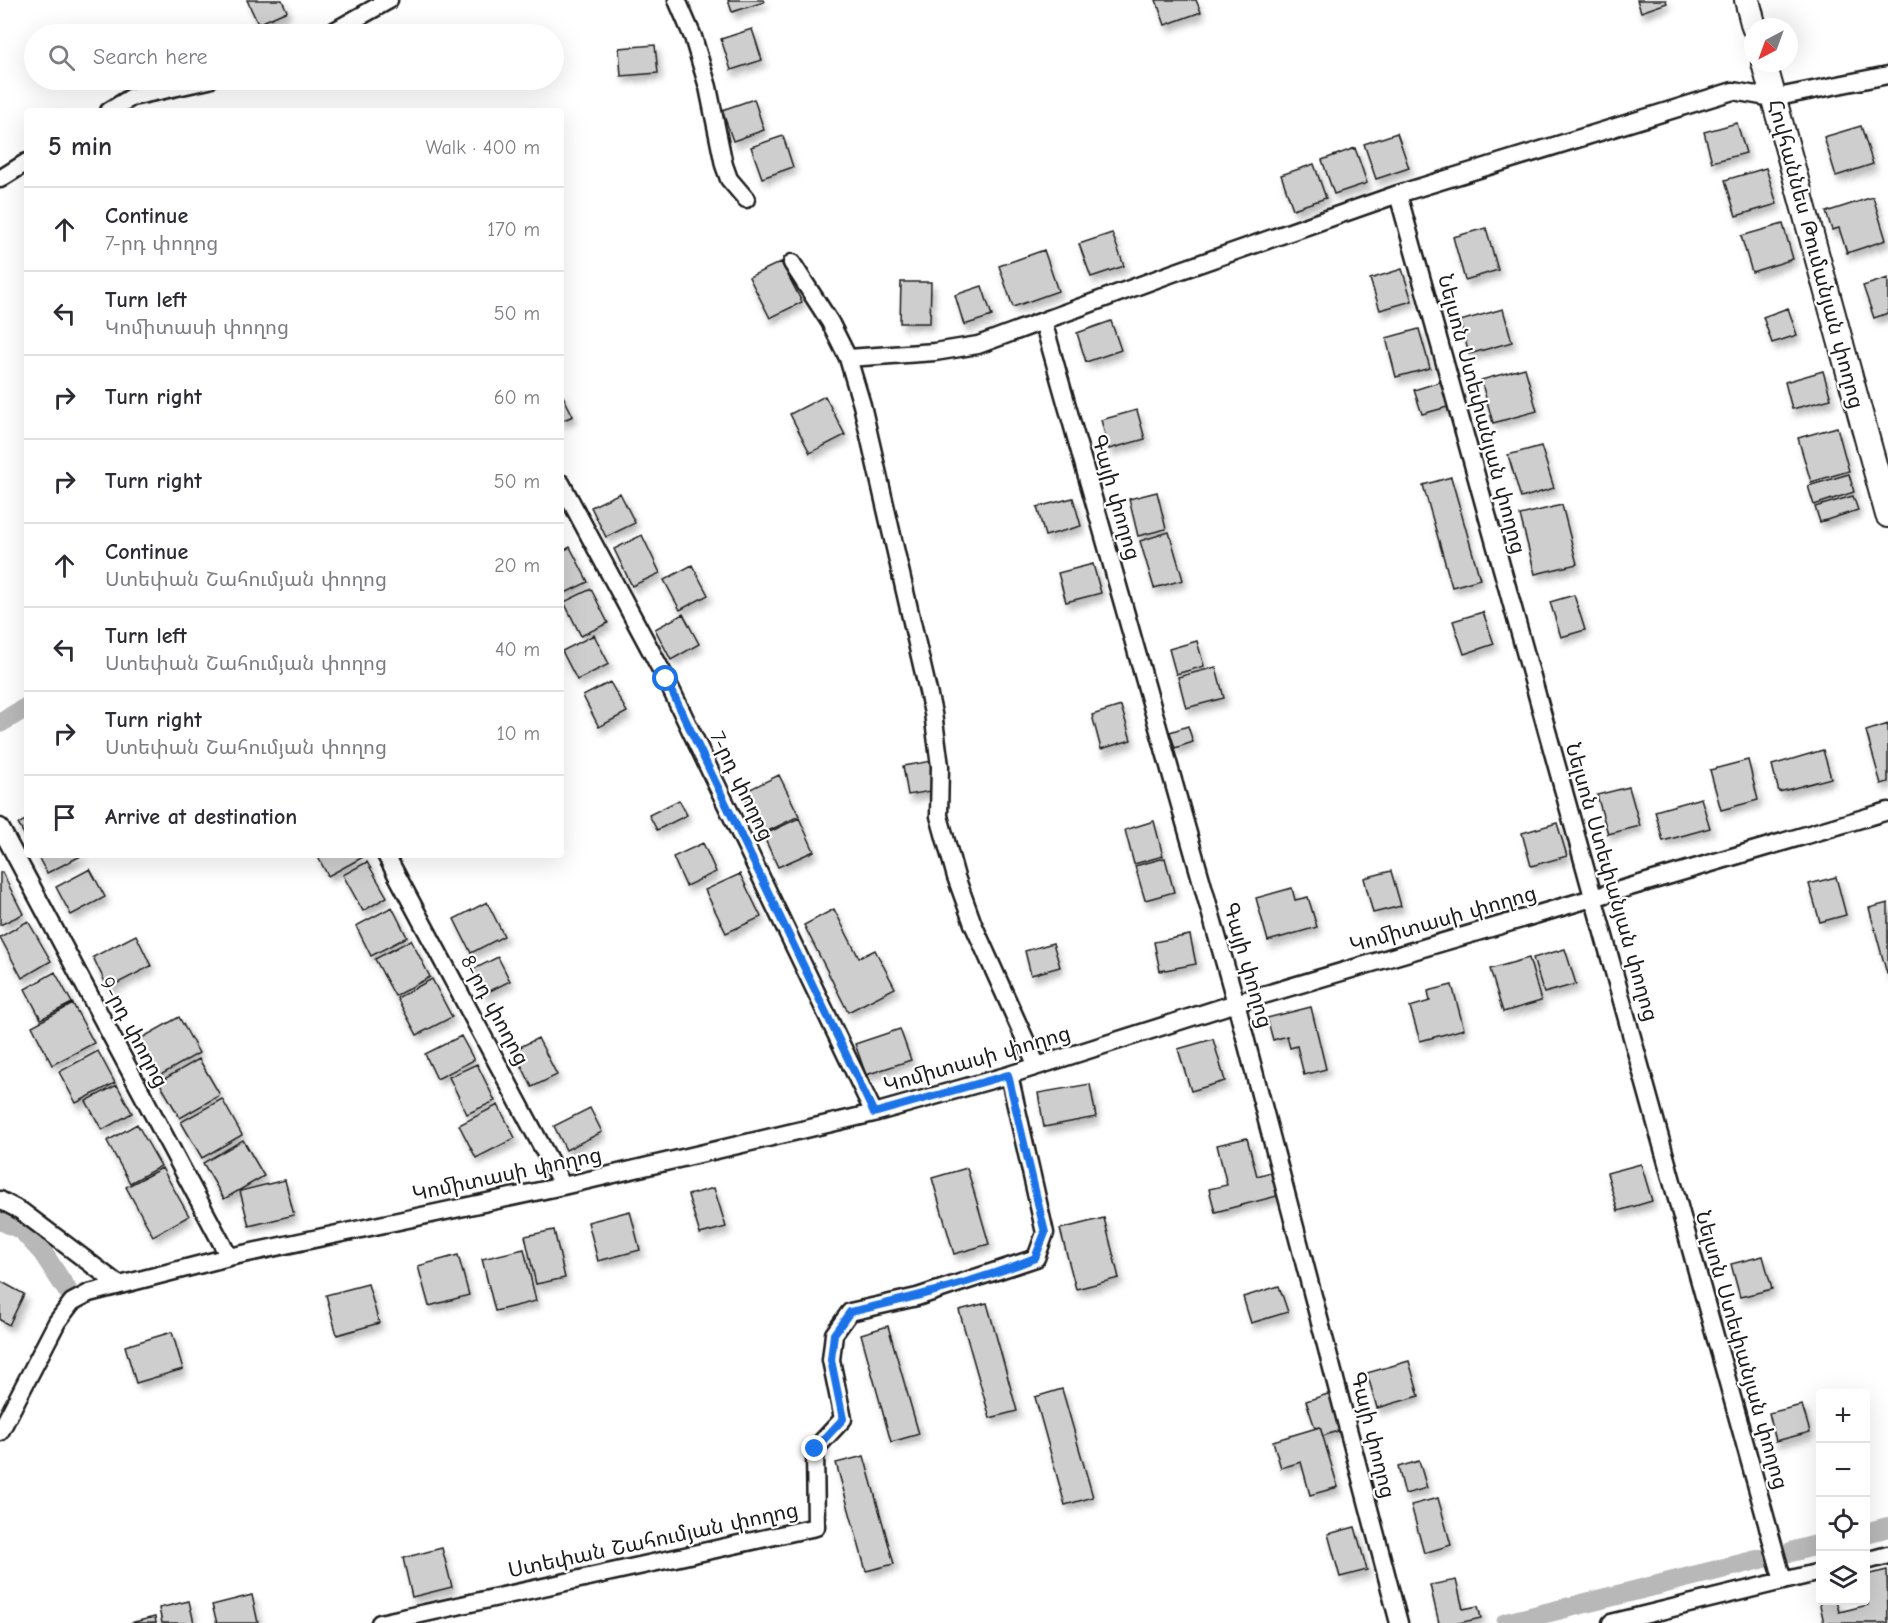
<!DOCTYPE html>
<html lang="en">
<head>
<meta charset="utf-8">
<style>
	body { margin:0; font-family:"Comic Neue","Noto Sans Armenian",sans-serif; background:#f2f2f3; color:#2b2b33 }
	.controls { position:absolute; right:18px; bottom:18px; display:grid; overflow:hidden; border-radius:6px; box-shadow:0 6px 24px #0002 }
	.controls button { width:54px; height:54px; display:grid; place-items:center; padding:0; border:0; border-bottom:2px solid #e1e1e2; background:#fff; color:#2b2b33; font:30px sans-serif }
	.compass { position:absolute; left:1744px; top:18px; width:54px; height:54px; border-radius:50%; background:#fff; box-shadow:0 6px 24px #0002; rotate:221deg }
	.stop { position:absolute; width:18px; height:18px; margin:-14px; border:4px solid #1a73e8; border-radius:50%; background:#fff }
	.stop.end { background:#1a73e8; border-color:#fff; box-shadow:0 2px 6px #0008 }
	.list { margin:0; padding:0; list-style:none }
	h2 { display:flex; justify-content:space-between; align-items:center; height:78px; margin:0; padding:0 24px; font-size:26px }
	h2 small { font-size:20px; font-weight:400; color:#7c7c81 }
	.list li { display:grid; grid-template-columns:39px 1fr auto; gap:18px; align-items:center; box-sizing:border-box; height:84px; padding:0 24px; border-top:2px solid #e1e1e2 }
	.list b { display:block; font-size:22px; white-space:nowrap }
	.list p { margin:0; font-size:20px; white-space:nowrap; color:#7c7c81 }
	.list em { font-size:20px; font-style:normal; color:#7c7c81 }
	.icon { flex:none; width:33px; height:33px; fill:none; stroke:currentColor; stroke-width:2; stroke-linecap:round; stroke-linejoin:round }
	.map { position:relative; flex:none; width:1888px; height:1623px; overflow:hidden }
	.search { position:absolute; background:#fff; box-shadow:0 6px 24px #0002; left:24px; top:24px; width:540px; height:66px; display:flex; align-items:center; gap:15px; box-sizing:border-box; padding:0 21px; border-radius:33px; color:#7c7c81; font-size:22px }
	.panel { position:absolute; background:#fff; box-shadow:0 6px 24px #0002; left:24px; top:108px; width:540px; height:750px; border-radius:6px }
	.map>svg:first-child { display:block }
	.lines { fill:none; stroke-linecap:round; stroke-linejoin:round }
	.canal { stroke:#b8b8b8; stroke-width:20 }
	.building { fill:#cecece; stroke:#1c1c1c; stroke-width:1.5; filter:url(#shadow) }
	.street-casing { stroke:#1c1c1c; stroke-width:21 }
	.secondary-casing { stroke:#1c1c1c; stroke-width:28 }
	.street { stroke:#fff; stroke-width:16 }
	.secondary { stroke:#fff; stroke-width:24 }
	.route { stroke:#1a73e8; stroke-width:8 }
	.labels { text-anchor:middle; stroke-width:4.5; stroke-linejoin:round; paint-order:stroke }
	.street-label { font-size:21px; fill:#1c1c1c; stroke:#fff }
</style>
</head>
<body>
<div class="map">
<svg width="1888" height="1623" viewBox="0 0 1888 1623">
	<defs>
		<filter id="shadow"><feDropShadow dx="3.5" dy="6" stdDeviation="3" flood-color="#0004"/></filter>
	</defs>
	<rect width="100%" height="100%" fill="#fff"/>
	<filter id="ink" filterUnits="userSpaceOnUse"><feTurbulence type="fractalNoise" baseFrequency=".0167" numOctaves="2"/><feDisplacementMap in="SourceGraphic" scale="12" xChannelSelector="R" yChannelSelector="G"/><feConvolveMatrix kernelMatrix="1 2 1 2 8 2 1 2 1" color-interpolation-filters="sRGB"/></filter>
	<g filter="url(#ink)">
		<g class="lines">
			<!-- canal -->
			<path class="canal" d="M0,723l27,-16
				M0,1220l22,10 21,23 24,37
				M1866,1533l22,-6
				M1791,1552l29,-8
				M1506,1623l255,-64"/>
		</g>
		<!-- building -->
		<path class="building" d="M247,0h35l5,11 -29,13z
			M728,0h35l1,2 -32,10z
			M1156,0h40l5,12 -36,13z
			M1637,0h29l1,3 -26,9z
			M752,29l10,31 -31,10 -10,-31z
			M655,45l3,28 -37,3 -2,-28z
			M754,99l10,31 -31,11 -11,-31z
			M1737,123l9,30 -34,9 -8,-30z
			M1861,126l12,38 -37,12 -12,-39z
			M1397,133l12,35 -33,11 -12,-35z
			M783,136l10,31 -31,11 -11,-31z
			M1355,148l12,35 -33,11 -12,-34z
			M1314,164l12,34 -33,11 -12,-34z
			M1766,168l11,36 -41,12 -11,-36z
			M1873,197l13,43 -39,13 -8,-25 -7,2 -6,-18z
			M1783,224l10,35 -41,13 -11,-36z
			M1486,228l12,42 -33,10 -12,-43z
			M1112,233l12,33 -33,11 -12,-33z
			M1044,250l14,41 -45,16 -14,-41z
			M781,262l21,40 -32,16 -21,-41z
			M1402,269l10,32 -32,9 -10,-31z
			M1888,278v35l-14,5 -11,-32z
			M901,282h30l-1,41h-30z
			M982,286l10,30 -28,9 -9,-30z
			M1788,308l9,27 -25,8 -9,-26z
			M1503,309l9,33 -43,12 -9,-33z
			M1111,321l10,29 -35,12 -9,-29z
			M1419,329l11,39 -34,9 -10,-39z
			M1525,368l12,43 -44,12 -12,-43z
			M1823,371l8,28 -39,10 -7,-27z
			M1443,381l8,25 -29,8 -8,-24z
			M561,392l12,24 -12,5z
			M825,396l20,39 -35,18 -20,-39z
			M1137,410l8,29 -36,10 -8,-29z
			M1837,427l12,44 -38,11 -13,-44z
			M1541,446l13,42 -33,10 -13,-43z
			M1849,474l5,18 -40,13 -6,-19z
			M1451,477l29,102 -28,8 -29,-102z
			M1157,492l9,37 -28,7 -9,-37z
			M620,493l15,30 -29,14 -15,-30z
			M1853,496l5,14 -38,12 -5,-15z
			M1073,498l8,28 -36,10 -8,-29z
			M1562,505l15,59 -42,10 -15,-59z
			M1169,532l14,48 -29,8 -14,-47z
			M642,535l18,38 -28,13 -18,-37z
			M570,547l18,35 -27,13v-43z
			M1093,564l8,29 -35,9 -8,-29z
			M692,565l16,30 -28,15 -16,-30z
			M591,589l17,34 -27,13 -17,-34z
			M1574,595l11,35 -24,7 -11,-35z
			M1483,612l11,32 -30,10 -11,-33z
			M683,614l16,30 -28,16 -16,-31z
			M594,635l15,29 -32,16 -15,-29z
			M1197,641l7,25 -28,8 -7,-25z
			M1216,667l8,31 -38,10 -8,-31z
			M610,682l17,30 -28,15 -16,-31z
			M1121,706l10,34 -30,9 -9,-34z
			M1888,724v58l-7,2 -15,-53z
			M1188,726l5,16 -18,6 -5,-16z
			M1823,750l8,28 -52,14 -7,-27z
			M1748,760l10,40 -37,10 -11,-40z
			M932,761l5,29 -29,5 -5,-29z
			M779,775l20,41 -37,18 -20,-41z
			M1629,787l11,39 -32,8 -11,-39z
			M1701,798l9,30 -47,13 -8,-30z
			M679,800l8,15 -30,15 -8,-15z
			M799,818l15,33 -36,16 -15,-32z
			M27,819v13l-3,2 -6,-10z
			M1154,821l9,35 -29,8 -9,-34z
			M1557,823l10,33 -36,10 -9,-33z
			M703,843l13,29 -30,14 -13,-29z
			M37,855h46l-36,18z
			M317,855h48v1l-37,20z
			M1165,858l9,34 -29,8 -10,-34z
			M367,862l20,35 -24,14 -20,-36z
			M90,869l15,28 -34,18 -15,-28z
			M1391,871l10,35 -28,7 -9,-35z
			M2,872l21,42 -23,11v-52z
			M740,874l21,43 -35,16 -21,-43z
			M1836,877l10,38 -26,7 -11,-38z
			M1292,888l3,12 13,-3 9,30 -49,14 -12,-43z
			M487,902l17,34 -33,17 -17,-34z
			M1888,903v71h-1l-18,-66z
			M392,907l15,30 -36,19 -15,-30z
			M834,909l25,49 16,-8 20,38 -47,24 -44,-87z
			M28,921l23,40 -29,17 -22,-41z
			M136,935l15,31 -43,22 -15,-31z
			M1190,935l6,29 -36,7 -6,-29z
			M411,940l19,37 -35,19 -20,-37z
			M1053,943l7,24 -29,8 -6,-24z
			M1565,949l11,35 -32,9 -11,-35z
			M498,957l12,24 -26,13 -12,-24z
			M1529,958l12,43 -38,11 -13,-43z
			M55,972l17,31 -31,16 -16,-30z
			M432,979l20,38 -35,18 -20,-37z
			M1452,985l12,44 -44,12 -10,-34 20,-6 -2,-10z
			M73,1004l21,39 -42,22 -20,-39z
			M1311,1007l15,62 -22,6 -7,-29 -7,2 -3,-12 -14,4 -6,-22z
			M179,1017l20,36 -40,23 -21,-36z
			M900,1029l11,31 -45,15 -11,-31z
			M461,1036l13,24 -37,19 -12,-25z
			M538,1038l19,37 -25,12 -18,-37z
			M1213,1039l12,42 -34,10 -13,-42z
			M98,1051l17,32 -39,20 -17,-31z
			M199,1059l21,36 -40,23 -21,-36z
			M477,1064l18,37 -28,13 -18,-37z
			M1090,1084l6,33 -52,10 -6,-34z
			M117,1085l15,28 -30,17 -16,-29z
			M222,1099l20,36 -40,23 -21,-36z
			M498,1105l17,33 -39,20 -17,-33z
			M590,1108l12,24 -36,18 -12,-24z
			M137,1124l24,42 -31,17 -23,-42z
			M1247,1138l10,38 14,-4 6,24 -62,16 -6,-23 18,-4 -10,-40z
			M243,1140l21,36 -40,23 -21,-36z
			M1641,1164l11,37 -34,10 -11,-38z
			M162,1168l27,48 -36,20 -27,-49z
			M967,1168l22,76 -35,10 -22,-76z
			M285,1180l9,35 -45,11 -9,-35z
			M714,1188l12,39 -26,7 -12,-39z
			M630,1211l10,39 -42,11 -10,-39z
			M1104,1218l15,60 -43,11 -16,-60z
			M554,1230l11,48 -29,6 -11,-48z
			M524,1249l12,52 -41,10 -13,-52z
			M458,1255l11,40 -40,11 -11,-40z
			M1763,1256l9,33 -32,8 -9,-33z
			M0,1281l24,13 -15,31 -9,-5z
			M368,1284l11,39 -42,12 -11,-40z
			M1279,1286l9,26 -37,11 -8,-26z
			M987,1303l30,108 -27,7 -31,-108z
			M888,1326l31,108 -28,8 -30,-108z
			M172,1332l11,37 -47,14 -11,-37z
			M1409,1361l10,35 -42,12 -10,-35z
			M1062,1389l31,108 -28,8 -30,-108z
			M1331,1393l12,36 -20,7 -3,-9 -5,1 -9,-27z
			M1802,1405l8,27 -34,9 -7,-28z
			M1320,1427l18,60 -28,8 -9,-33 -20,6 -8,-27z
			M864,1456l30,108 -28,7 -30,-108z
			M1419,1461l8,27 -22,6 -7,-27z
			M1438,1498l13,47 -27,8 -13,-48z
			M1355,1527l12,43 -27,7 -12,-43z
			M442,1548l10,39 -40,10 -9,-39z
			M1887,1570l1,53h-64l-6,-27 2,-1v5h16l3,12 29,-7 -2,-30z
			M1456,1580l7,29 15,-3 3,12 -22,5h-20l-9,-38z
			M252,1595l6,28h-41l-5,-18z
			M189,1601l5,22h-32l-3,-15z
			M155,1617l1,6h-26z"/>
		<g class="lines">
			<!-- street casing -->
			<g class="street-casing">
				<path id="street" d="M677,0l16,37 15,50 16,78 5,14 17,20
					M329,34l60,-34
					M109,111l23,-14 77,-17
					M0,179l27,-17
					M1398,194l385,1387
					M792,263l38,59 18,36 14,47 71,308 7,53 -1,50 17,61 17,47 64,142
					M1043,321l193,682 163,620
					M848,358l87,-6 43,-7 195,-72 225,-79 335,-103 40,7 115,-23
					M561,483l105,196 208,434
					M0,827l229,430
					M386,855l177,331
					M0,1200l21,11 98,74
					M0,1432l57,-110 15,-20 17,-9 140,-36 334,-71 311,-73 135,-38 227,-72 652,-192
					M1866,1561l22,-6
					M380,1623l436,-96 -1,-78 28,-30 -12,-59 3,-26 16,-22 67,-15 119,-39 9,-25 -36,-158
					M1611,1623l209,-51"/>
			</g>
			<!-- secondary casing -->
			<g class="secondary-casing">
				<path id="secondary" d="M1747,0l7,27
					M1764,63l124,452"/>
			</g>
			<!-- street -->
			<use href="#street" class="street"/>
			<!-- secondary -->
			<use href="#secondary" class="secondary"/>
		</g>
	</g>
	<g class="lines" filter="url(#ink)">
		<!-- route -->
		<path class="route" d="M666,679l208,434 134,-38 37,158 -10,25c-59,24 -122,40 -185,54l-16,22 -3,26 12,59 -28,30"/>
	</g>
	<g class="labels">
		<!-- street labels -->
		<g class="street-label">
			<text transform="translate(1816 254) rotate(75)" y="7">Հովհաննես Թումանյան փողոց</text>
			<text transform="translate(1482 414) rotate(75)" y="7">Նելսոն Ստեփանյան փողոց</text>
			<text transform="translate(1116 497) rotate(74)" y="7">Գայի փողոց</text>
			<text transform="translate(742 786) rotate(64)" y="7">7-րդ փողոց</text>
			<text transform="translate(1612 882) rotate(74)" y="7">Նելսոն Ստեփանյան փողոց</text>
			<text transform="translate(1443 919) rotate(-16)" y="7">Կոմիտասի փողոց</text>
			<text transform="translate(1248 965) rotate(74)" y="7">Գայի փողոց</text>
			<text transform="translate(495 1010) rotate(62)" y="7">8-րդ փողոց</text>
			<text transform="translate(134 1032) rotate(62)" y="7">9-րդ փողոց</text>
			<text transform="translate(977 1059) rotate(-16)" y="7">Կոմիտասի փողոց</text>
			<text transform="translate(507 1174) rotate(-12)" y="7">Կոմիտասի փողոց</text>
			<text transform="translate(1742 1350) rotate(74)" y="7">Նելսոն Ստեփանյան փողոց</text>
			<text transform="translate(1373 1435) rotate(76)" y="7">Գայի փողոց</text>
			<text transform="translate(653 1540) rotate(-12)" y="7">Ստեփան Շահումյան փողոց</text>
		</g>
	</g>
</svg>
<div class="controls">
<button>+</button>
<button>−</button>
<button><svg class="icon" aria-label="locate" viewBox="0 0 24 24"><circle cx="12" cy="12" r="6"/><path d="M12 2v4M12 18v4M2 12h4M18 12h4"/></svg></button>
<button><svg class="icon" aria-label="layers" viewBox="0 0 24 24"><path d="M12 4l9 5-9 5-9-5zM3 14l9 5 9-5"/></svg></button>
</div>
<svg class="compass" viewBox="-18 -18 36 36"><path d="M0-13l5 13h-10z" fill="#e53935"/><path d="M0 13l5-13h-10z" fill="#7c7c81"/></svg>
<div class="stop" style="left:666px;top:679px"></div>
<div class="stop end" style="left:815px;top:1449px"></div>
<div class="search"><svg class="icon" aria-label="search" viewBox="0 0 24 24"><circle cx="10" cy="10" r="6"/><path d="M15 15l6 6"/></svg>Search here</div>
<section class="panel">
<h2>5 min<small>Walk · 400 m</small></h2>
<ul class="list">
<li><svg class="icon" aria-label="ahead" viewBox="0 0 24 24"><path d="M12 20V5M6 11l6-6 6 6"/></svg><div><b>Continue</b><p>7-րդ փողոց</p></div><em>170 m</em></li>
<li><svg class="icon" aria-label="left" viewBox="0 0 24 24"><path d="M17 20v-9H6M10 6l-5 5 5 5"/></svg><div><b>Turn left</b><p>Կոմիտասի փողոց</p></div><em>50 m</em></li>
<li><svg class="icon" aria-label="right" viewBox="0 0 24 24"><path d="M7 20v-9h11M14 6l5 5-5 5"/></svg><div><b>Turn right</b></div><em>60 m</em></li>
<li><svg class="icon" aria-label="right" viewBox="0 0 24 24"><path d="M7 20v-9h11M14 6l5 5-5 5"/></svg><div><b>Turn right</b></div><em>50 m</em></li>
<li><svg class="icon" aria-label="ahead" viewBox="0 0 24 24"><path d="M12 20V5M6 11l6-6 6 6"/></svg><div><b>Continue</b><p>Ստեփան Շահումյան փողոց</p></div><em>20 m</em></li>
<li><svg class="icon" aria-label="left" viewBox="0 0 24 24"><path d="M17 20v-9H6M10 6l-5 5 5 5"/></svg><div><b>Turn left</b><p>Ստեփան Շահումյան փողոց</p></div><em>40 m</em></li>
<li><svg class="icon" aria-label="right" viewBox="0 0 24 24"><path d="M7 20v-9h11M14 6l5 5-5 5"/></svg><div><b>Turn right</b><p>Ստեփան Շահումյան փողոց</p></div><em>10 m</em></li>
<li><svg class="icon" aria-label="arrive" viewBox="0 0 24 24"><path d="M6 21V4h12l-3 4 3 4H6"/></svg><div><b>Arrive at destination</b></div></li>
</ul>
</section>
</div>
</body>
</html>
